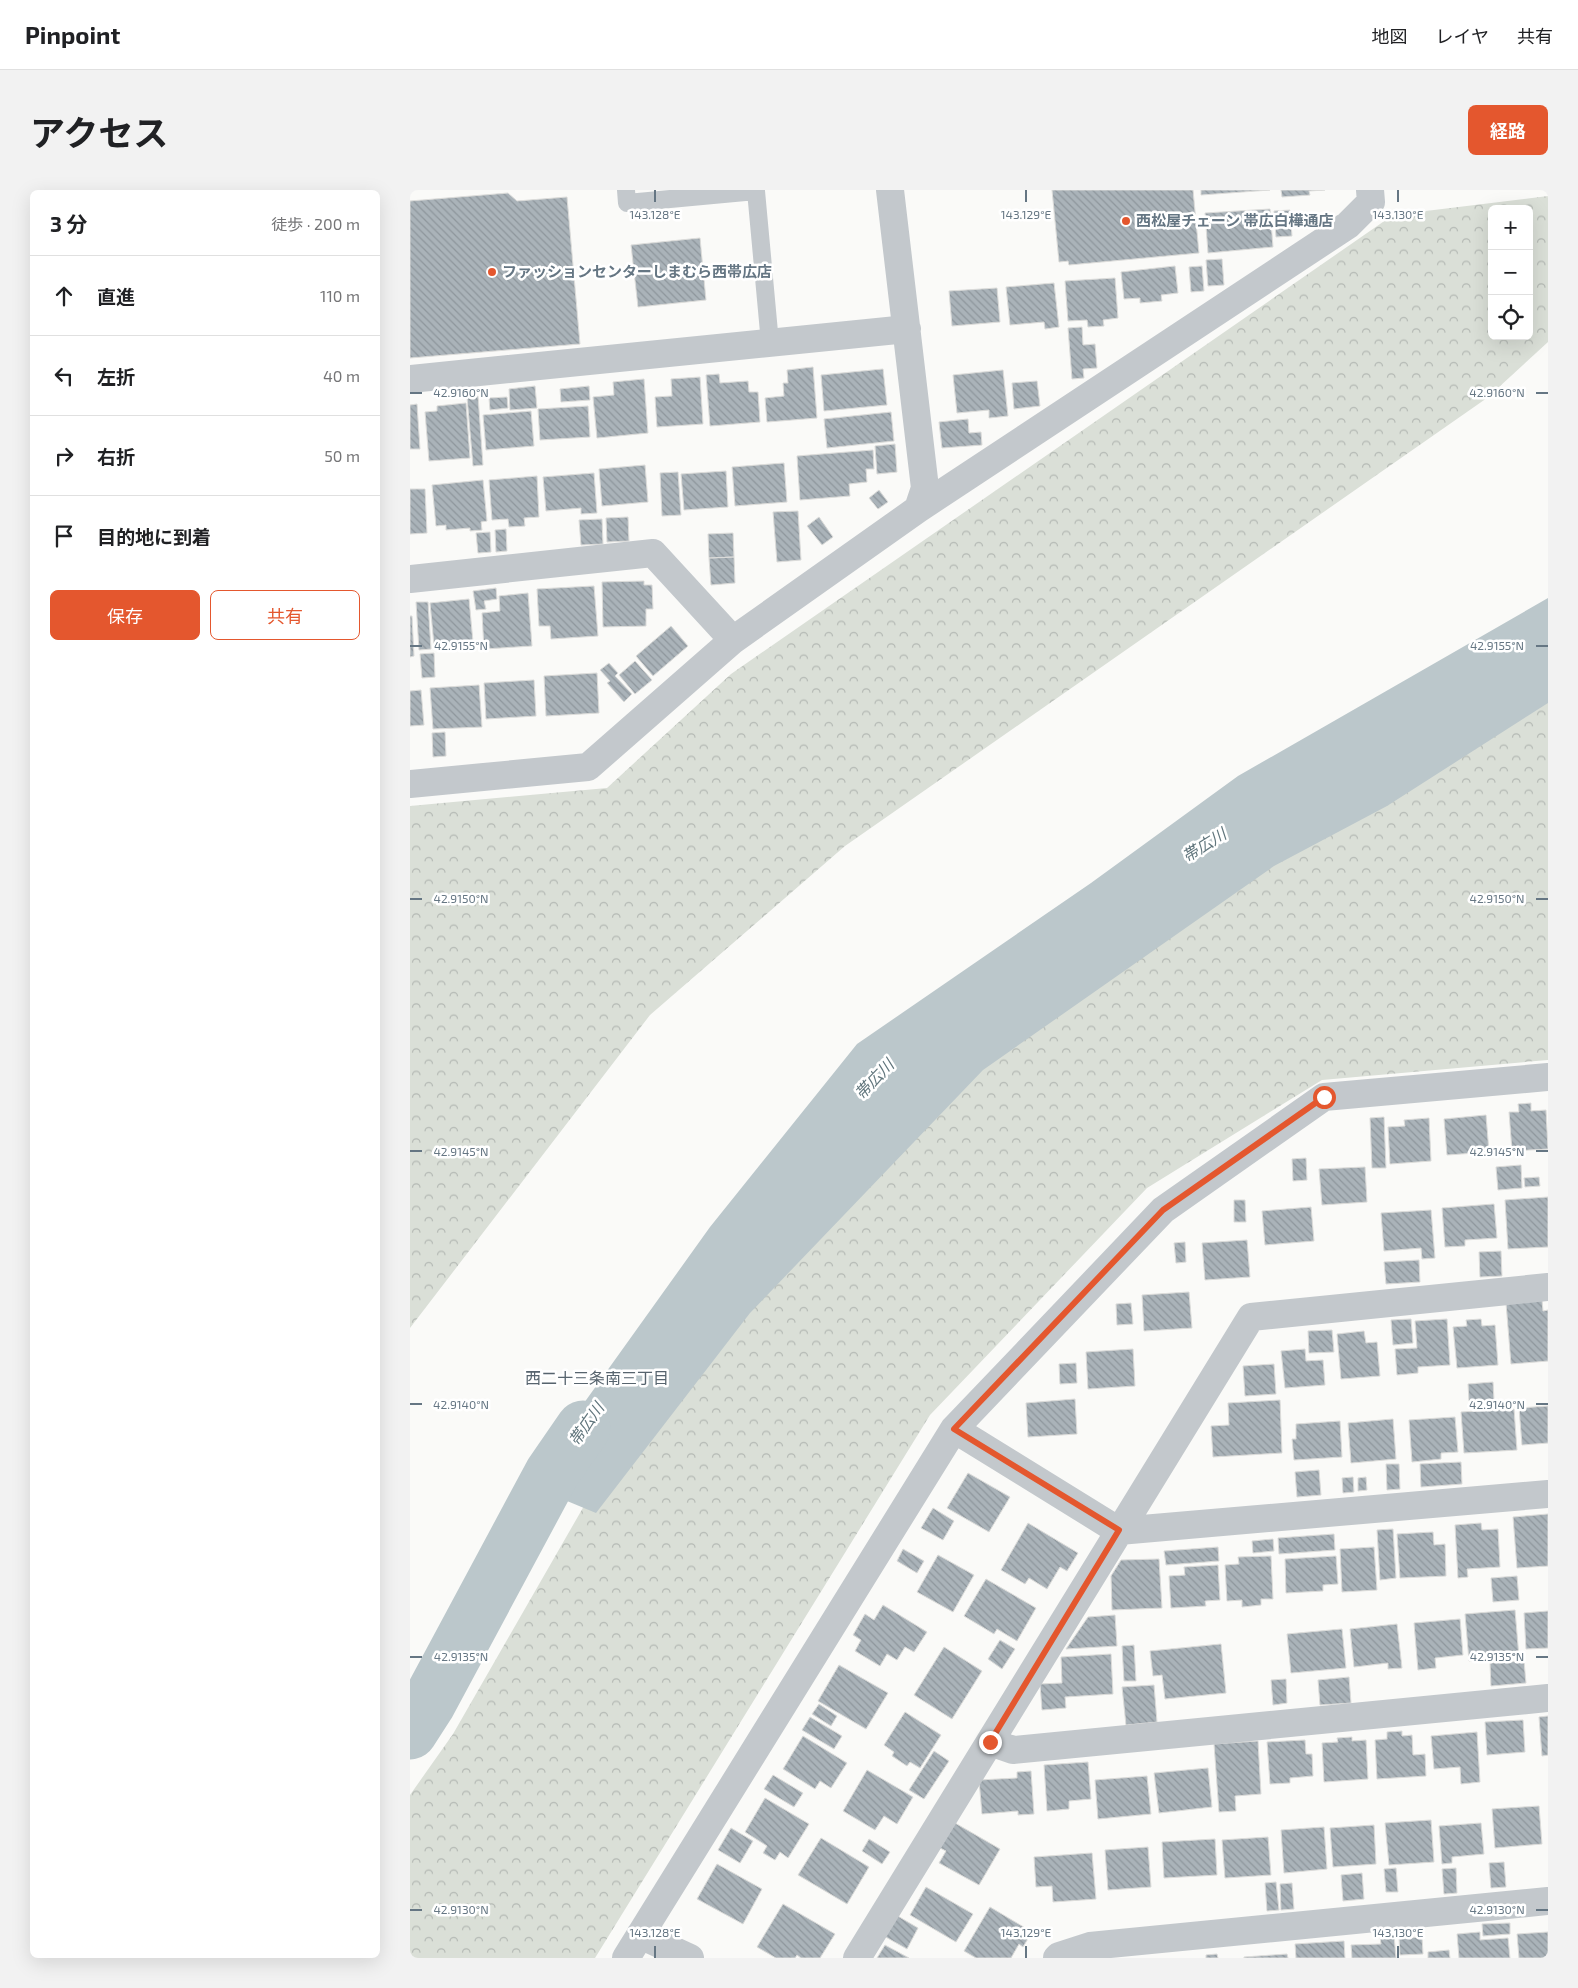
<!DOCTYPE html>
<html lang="ja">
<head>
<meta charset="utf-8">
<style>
	body { margin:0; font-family:"Exo 2","Noto Sans JP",sans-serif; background:#f2f2f2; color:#202124 }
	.controls { position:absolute; right:15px; top:15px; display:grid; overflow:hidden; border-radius:8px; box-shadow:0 5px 20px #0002 }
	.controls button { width:45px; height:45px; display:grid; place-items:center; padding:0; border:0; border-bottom:1px solid #e0e0e0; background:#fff; color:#202124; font:25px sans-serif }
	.stop { position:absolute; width:15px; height:15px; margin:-11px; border:4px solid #e4572e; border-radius:50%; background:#fff }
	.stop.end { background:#e4572e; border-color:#fff; box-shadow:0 1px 5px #0008 }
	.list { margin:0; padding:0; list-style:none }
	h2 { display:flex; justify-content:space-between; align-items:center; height:65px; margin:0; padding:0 20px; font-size:21px }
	h2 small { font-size:16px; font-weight:400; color:#757577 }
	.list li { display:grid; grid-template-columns:32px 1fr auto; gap:15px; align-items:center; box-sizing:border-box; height:80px; padding:0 20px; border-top:1px solid #e0e0e0 }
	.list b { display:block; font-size:19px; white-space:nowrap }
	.list em { font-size:16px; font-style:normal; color:#757577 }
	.actions { display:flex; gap:10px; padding:15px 20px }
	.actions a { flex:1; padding:11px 0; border:1px solid #e4572e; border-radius:8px; text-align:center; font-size:18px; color:#e4572e }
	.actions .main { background:#e4572e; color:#fff }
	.icon { flex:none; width:28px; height:28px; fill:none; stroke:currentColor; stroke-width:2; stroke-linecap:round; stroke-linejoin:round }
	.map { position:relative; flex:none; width:1138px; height:1768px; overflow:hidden; border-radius:8px }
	header { display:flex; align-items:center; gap:30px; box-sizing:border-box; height:70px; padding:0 25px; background:#fff; border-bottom:1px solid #e0e0e0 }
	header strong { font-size:24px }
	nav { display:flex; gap:28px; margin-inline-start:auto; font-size:18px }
	.intro { display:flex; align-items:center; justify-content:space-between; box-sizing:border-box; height:120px; padding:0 30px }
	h1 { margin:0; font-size:35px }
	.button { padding:12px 22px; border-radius:8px; background:#e4572e; color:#fff; font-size:18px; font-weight:700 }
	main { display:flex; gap:30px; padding:0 30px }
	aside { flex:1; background:#fff; border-radius:8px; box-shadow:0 5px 20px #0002 }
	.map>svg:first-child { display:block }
	.forest { fill:url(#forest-crowns); fill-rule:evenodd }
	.water { fill:#bbc7cb }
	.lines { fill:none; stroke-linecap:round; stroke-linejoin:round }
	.stream { stroke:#bbc7cb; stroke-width:9 }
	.river { stroke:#bbc7cb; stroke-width:55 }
	.building { fill:url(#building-back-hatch); stroke:#dcdcda }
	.lane { stroke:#c3c8cc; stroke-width:18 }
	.street { stroke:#c3c8cc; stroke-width:28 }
	.route { stroke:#e4572e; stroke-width:6 }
	.ticks { fill:none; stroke:#657683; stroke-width:2 }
	.poi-dot { fill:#e4572e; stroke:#fff; stroke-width:2 }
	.labels { text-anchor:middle; stroke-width:5; stroke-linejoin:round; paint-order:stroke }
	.poi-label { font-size:15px; font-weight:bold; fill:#657683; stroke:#fff; text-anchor:start }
	.water-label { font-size:16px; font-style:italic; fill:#60757c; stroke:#fff }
	.neighbourhood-label { font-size:16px; fill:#57646e; stroke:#fff }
	.ticks-label { font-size:12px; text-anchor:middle; fill:#657683; stroke:#fff; stroke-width:5; stroke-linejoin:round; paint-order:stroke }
</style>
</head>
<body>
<header>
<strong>Pinpoint</strong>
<nav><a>地図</a><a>レイヤ</a><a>共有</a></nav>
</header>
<div class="intro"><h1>アクセス</h1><a class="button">経路</a></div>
<main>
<aside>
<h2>3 分<small>徒歩 · 200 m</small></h2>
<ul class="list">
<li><svg class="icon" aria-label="ahead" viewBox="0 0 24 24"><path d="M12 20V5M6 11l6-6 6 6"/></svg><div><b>直進</b></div><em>110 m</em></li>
<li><svg class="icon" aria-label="left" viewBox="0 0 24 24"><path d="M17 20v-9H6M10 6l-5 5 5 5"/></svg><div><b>左折</b></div><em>40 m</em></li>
<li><svg class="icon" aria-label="right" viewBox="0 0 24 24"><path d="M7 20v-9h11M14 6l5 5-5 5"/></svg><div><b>右折</b></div><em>50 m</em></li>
<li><svg class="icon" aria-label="arrive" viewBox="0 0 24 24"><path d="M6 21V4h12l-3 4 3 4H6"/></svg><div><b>目的地に到着</b></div></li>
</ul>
<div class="actions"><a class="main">保存</a><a>共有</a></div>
</aside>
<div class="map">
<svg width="1138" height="1768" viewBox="0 0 1138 1768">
	<defs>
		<pattern id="forest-crowns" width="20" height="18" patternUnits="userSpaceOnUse" patternTransform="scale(1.25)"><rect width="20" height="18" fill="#dadfd7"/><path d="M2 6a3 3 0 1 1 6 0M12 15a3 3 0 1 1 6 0" fill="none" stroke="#b4b9b4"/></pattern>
		<pattern id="building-back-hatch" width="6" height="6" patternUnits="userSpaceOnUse" patternTransform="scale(1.25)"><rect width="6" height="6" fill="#aab3b9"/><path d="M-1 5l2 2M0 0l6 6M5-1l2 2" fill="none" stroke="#8e969c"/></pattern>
	</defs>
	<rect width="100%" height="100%" fill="#fafaf8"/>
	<!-- forest -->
	<path class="forest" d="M1138,6v146l-61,56 -642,448 -195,169 -240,313v-522l197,-18 124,-114 662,-459zM1082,19h37v127h-37z
		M1138,483v387l-226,20 -175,108 -217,227 -335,543h-185v-163l43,-61 162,-282 318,-369z"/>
	<!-- water -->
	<path class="water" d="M1138,408v105l-161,103 -113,60 -291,204 -233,243 -154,200 -70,-29 184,-257 147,-183 234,-161 147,-107z"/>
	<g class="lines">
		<!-- stream -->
		<path class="stream" d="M0,1524l18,-10"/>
		<!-- river -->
		<path class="river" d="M0,1542l18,-28 124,-231 31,-45"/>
	</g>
	<!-- building -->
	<path class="building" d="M642,0h141l6,63 -130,12 -1,-4 -9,1z
		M791,0h69l-69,5z
		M871,0h44l-16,1 1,4 -28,2z
		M98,3l9,8 50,-4 13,147 -170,14v-157z
		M860,19l3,38 -65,6 -3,-40z
		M880,20l2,26 -16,1 -2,-26z
		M290,48l6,62 -68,7 -7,-62z
		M812,69l2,26 -16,1 -2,-26z
		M765,76l3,27 -17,2 1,6 -22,2v-5l-16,1 -3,-27z
		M792,76l2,25 -13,1 -2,-25z
		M705,88l3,40 -15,2 1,6 -16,1 -1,-7 -19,1 -3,-40z
		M644,93l5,44 -14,2 -1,-7 -34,3 -4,-38z
		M587,98l3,34 -48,4 -3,-35z
		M672,137l1,18 12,-1 2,24 -14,1 1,9 -12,1 -4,-51z
		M403,177l4,51 -50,4 -2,-24 19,-2 -1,-13h5l-1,-13z
		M473,179l4,36 -63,6 -3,-36z
		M593,180l5,46 -19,2v-8l-32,3 -4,-38z
		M309,184l1,9 28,-2 1,11h9l2,30 -50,4 -4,-51z
		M290,187l3,47 -46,3 -2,-30 17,-1 -1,-17z
		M234,189l4,54 -51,5 -4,-41 21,-2 -1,-13z
		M627,191l3,25 -26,3 -2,-26z
		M125,196l2,22 -27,2 -1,-21z
		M179,196l1,14 -29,2 -1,-13z
		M68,206l5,69 -10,1 -6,-69z
		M97,207l1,11 -18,2 -1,-12z
		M56,213l4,55 -41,3 -4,-49 12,-1v-5z
		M7,214l3,45h-10v-44z
		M178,216l2,31 -50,3 -2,-31z
		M121,221l3,35 -48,4 -3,-35z
		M481,222l3,29 -67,7 -3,-29z
		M558,229l1,14 12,-1 1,13 -40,3 -3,-26z
		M485,254l2,28 -20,2 -2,-28z
		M463,260l1,19h-8l1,13 -18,2 1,12 -50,4 -3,-44z
		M374,273l3,39 -52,4 -3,-39z
		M235,275l3,37 -46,4 -3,-37z
		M316,281l2,36 -44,3 -3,-36z
		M268,282l3,43 -19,1 -2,-43z
		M184,283l3,40 -16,1v-6l-35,3 -3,-34z
		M127,286l2,41 -15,1 1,8 -16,1 -1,-8 -16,1 -3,-40z
		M73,290l4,41 -6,1 1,8 -12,1v-3l-24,2v-5l-10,1 -4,-41z
		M0,299h15l2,44 -17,1z
		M469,300l9,12 -10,7 -9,-11z
		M388,321l3,49 -24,2 -4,-50z
		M218,327l1,24 -22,1 -1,-24z
		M409,327l14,20 -11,8 -15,-19z
		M192,329l1,25 -22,1 -2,-25z
		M96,339l1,22 -11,1 -1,-22z
		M80,342l1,20 -13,1 -2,-20z
		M323,343l1,24 -25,1 -1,-24z
		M324,367l1,26 -24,2 -2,-27z
		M234,391v4h8l1,24h-7v17l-43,1 -1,-45z
		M184,396l4,50 -47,3 -1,-13h-11l-2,-37z
		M86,398l1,11 -13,2 2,8 -10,1 -3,-19z
		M118,403l4,53 -48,3 -2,-36 18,-2 -1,-15z
		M59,409l4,43 -39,3 -4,-42z
		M6,412h12l3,47 -12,1z
		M0,426h2l2,40 -4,1z
		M261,436l17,20 -35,30 -17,-20z
		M24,463l1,24 -13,1 -2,-24z
		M225,471l17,19 -17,14 -16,-19z
		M199,473l9,10 -3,3 17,18 -8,8 -17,-19 3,-2 -10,-11z
		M187,483l2,40 -53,3 -2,-40z
		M124,490l2,36 -50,3 -2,-36z
		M69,495l3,42 -49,2 -3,-41z
		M11,500l3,35 -14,1v-35z
		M35,542l1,24 -13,1 -1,-24z
		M1121,913v8l15,-1 2,39 -36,2 -3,-39h10l-1,-8z
		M1076,925l3,37 -42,3 -3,-36z
		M974,927l2,51h-14l-2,-50z
		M1019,928l2,43 -41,3 -2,-37 17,-1 -1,-6z
		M896,968l1,22 -14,1 -1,-22z
		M1111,975l1,23 -24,2 -2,-23z
		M955,977l2,35 -45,3 -3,-36z
		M1129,987l1,9 -15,1 -1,-9z
		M1138,1007v50l-40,2 -3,-49z
		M824,1010h11l1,22h-12z
		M1084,1014l3,34 -32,2v6l-20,1 -3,-39z
		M901,1017l3,34 -49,4 -3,-34z
		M1021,1020l4,48 -13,1 -1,-11 -37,3 -3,-38z
		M837,1050l3,37 -45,3 -3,-37z
		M775,1052l1,20 -10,1 -2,-20z
		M1091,1061l1,25 -22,1 -1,-25z
		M1009,1070l1,22 -34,2 -2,-22z
		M779,1102l3,36 -48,3 -2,-36z
		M1132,1110l1,11 5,-1v51l-37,3 -5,-61z
		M721,1113l2,21 -16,1 -1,-21z
		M1001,1129l2,24 -20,2 -2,-25z
		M1037,1129l3,46 -32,2v6l-21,2 -2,-26 22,-1 -2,-27z
		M1071,1129l1,7 13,-1 3,40 -41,3 -4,-41 14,-1 -1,-6z
		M922,1140l2,22 -25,1 -1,-22z
		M954,1141l2,12 11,-1 3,34 -39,3 -4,-45z
		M723,1159l2,37 -47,3 -2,-37z
		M895,1159l1,12 17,-1 2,25 -40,3 -4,-37z
		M666,1173l1,20 -17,1 -1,-20z
		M864,1174l2,30 -31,2 -2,-30z
		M1083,1192l1,18 -25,1 -1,-17z
		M665,1209l2,35 -49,3 -2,-34z
		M870,1210l2,53 -69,4 -2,-31 18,-1 -1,-22z
		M1138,1216v37l-26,2 -3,-37z
		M1104,1219l3,41 -53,3 -3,-41z
		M1045,1227l3,35 -17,1v6l-29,3 -3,-42z
		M983,1229l3,40 -45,4 -3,-40z
		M930,1231l2,36 -48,3 -2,-21h4v-15z
		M1051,1272l1,22 -41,3 -1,-23z
		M976,1274h13l1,25 -13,1z
		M909,1280l2,25 -24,2 -2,-25z
		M558,1283l42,24 -21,35 -42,-24z
		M943,1287l1,15 -11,1 -1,-15z
		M956,1287l1,13 -9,1v-13z
		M523,1318l21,13 -11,19 -22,-12z
		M1138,1324v52l-31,2 -4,-51z
		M618,1333l50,30 -11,18 -7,-4 -13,22 -18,-11 -4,6 -24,-14z
		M1071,1333l1,7 16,-1 2,38 -33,2 1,8 -10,1 -3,-53z
		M983,1339l3,49 -16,2 -3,-50z
		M1023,1342l1,13 11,-1 1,32 -46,2 -3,-44z
		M924,1344l1,16 -56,4 -1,-16z
		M863,1349l1,12 -21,2 -1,-12z
		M808,1357l1,14 -53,4 -2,-14z
		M964,1357l3,43 -35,2 -2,-43z
		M493,1359l21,12 -7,12 -20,-12z
		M528,1365l36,20 -21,37 -36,-20z
		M861,1366l2,43h-12v6l-19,2v-7l-15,1 -2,-36 14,-1 -1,-7z
		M926,1366l2,28 -15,1v6l-37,2 -1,-34z
		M749,1369l3,49 -50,2 -1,-34 10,-16z
		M808,1375l2,35 -15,1 1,5 -35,2 -2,-32 16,-1 -1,-8z
		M1107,1386l2,24 -26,2 -2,-24z
		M576,1389l50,29 -19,33 -20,-12 -3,5 -30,-18z
		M473,1415l44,27 -13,20 -9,-5 -8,13 -10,-6 -7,12 -25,-15 6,-11 -8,-5 12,-21 9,6z
		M1105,1420l4,47 -50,4 -4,-47z
		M1138,1421v37l-22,1 -2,-36z
		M705,1425l2,31 -51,3 22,-32z
		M1050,1429l3,36 -28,3 1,10 -18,2 -4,-47z
		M987,1434l5,44 -14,1v-6l-34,4 -4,-38z
		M932,1439l4,39 -55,5 -4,-39z
		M590,1450l15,9 -13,20 -14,-10z
		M811,1454l5,49 -61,6 -3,-24 -9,1 -3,-25z
		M724,1455l2,36h-12l-2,-35z
		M534,1457l38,24 -30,48 -38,-24z
		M701,1464l2,40 -48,3 1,11 -24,2 -2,-26 22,-1 -1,-26z
		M1114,1471l2,22 -35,3 -1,-23z
		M429,1475l49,28 -22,36 -48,-28z
		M939,1487l2,26 -31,2 -2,-25z
		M876,1489l1,24 -14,2 -2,-25z
		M744,1495l3,37 -31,3 -4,-38z
		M409,1514l18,12 -6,10 -19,-12z
		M495,1522l36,23 -21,33 -10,-6 -3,4 -15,-10 2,-4 -10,-7z
		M1138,1526v39l-6,1 -3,-39z
		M400,1527l32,19 -8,13 -32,-19z
		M1113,1530l2,32 -38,3 -2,-33z
		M992,1541v5l10,-1 1,20 12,-1 1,22 -49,3 -2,-39 12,-1v-7z
		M1067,1542l3,50 -19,2 -1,-17 -26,2 -3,-33z
		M393,1546l44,27 -16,25 -11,-7 -5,8 -32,-20z
		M942,1547v4l14,-1 2,39 -44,3 -2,-39 16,-1 -1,-4z
		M895,1550l1,14h6l1,22 -23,2v5l-20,1 -3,-42z
		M848,1551l3,53 -26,2 1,15 -17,1 -5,-68z
		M524,1561l15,10 -25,38 -15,-9z
		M678,1572l3,37 -22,2v8l-22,2 -3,-46z
		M798,1578l4,39 -53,6 -5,-40z
		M457,1580l46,27 -16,27 -13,-8 -9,14 -32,-19z
		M621,1581l3,43 -16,1v-4l-36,3 -3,-34 38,-2v-6z
		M363,1585l30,18 -9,14 -30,-18z
		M737,1586l4,38 -53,5 -3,-39z
		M355,1608l44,26 -21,34 -8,-6 -5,8 -12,-7 4,-7 -22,-14z
		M1129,1616l3,38 -47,4 -3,-39z
		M1021,1630l3,42 -45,3 -4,-42z
		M545,1633l45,26 -21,36 -40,-22 7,-12 -6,-3z
		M1071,1633l3,31 -32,3v6l-10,1 -3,-38z
		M964,1635l2,39 -43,3 -3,-39z
		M914,1637l3,42 -43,4 -3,-43z
		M321,1638l22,13 -13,22 -22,-13z
		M858,1647l3,38 -46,3 -3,-38z
		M411,1648l48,29 -22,37 -49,-29z
		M459,1649l21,13 -8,12 -20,-13z
		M805,1649l2,36 -53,3 -2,-36z
		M738,1657l3,40 -43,3 -3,-40z
		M682,1663l4,46 -43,3 -1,-16 -16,1 -2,-30z
		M1094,1672l2,25 -15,1 -2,-25z
		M307,1674l45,25 -19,35 -46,-25z
		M986,1678l2,24h-12l-2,-23z
		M1046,1678l1,25 -13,1 -2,-25z
		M952,1683l2,26 -21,2 -2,-26z
		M866,1692l3,28 -12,1 -2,-28z
		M882,1693l2,26 -13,1 -1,-26z
		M516,1697l47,27 -17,28 -46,-27z
		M373,1714l52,30 -15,24h-19l-4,-3 -2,3h-19l-19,-11z
		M580,1717l42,25 -9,15 -4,-3 -8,14h-35l-12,-7z
		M486,1725l22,13 -11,21 -23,-13z
		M1100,1733v11l-27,2 -1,-12z
		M1070,1742v8l28,-2 2,20h-51l-2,-24z
		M1138,1742v26h-29l-2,-24z
		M984,1745l2,23h-44l-1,-13 30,-1 -1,-8z
		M1012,1747l1,17 -23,1 -1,-17z
		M934,1751l1,17h-49l-1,-14z
		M475,1755l24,13h-32z
		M1039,1760l1,8h-22v-6z
		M807,1764l1,4h-12v-3z
		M877,1764l1,4h-44v-1z"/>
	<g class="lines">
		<!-- lane -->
		<path class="lane" d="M216,0l1,13 129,-12 14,152"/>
		<!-- street -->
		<path class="street" d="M480,0l35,298 -7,21
			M0,189l497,-50
			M0,389l243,-26 80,87
			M0,594l178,-17 145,-127 185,-131 430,-284 23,-23 -1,-12
			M544,1239l165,102 429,-37
			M580,1552l23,8 535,-52
			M230,1745l50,23
			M216,1768l328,-529 209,-219 161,-113 224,-20
			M447,1768l394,-641 297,-30
			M647,1768l2,-2 31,-10 458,-45"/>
	</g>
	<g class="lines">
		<!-- route -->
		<path class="route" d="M580,1552l129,-212 -165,-101 209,-219 161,-113"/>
	</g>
	<!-- ticks -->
	<path class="ticks" d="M245,0v12M616,0v12M988,0v12M0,203h12M1126,203h12M0,456h12M1126,456h12M0,709h12M1126,709h12M0,961h12M1126,961h12M0,1214h12M1126,1214h12M0,1467h12M1126,1467h12M0,1720h12M1126,1720h12M245,1756v12M616,1756v12M988,1756v12"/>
	<!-- markers -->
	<g class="poi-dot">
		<circle cx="716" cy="31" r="5"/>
		<circle cx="82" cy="82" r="5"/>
	</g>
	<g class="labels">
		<!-- poi labels -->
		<g class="poi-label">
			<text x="726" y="36">西松屋チェーン 帯広白樺通店</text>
			<text x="92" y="87">ファッションセンターしまむら西帯広店</text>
		</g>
		<!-- water labels -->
		<g class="water-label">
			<text transform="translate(794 655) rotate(-32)" y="6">帯広川</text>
			<text transform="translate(464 889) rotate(-46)" y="6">帯広川</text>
			<text transform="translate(176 1234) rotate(-55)" y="6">帯広川</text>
		</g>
		<!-- neighbourhood labels -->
		<g class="neighbourhood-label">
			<text x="187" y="1194">西二十三条南三丁目</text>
		</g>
	</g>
	<g class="ticks-label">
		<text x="245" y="29">143.128°E</text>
		<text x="616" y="29">143.129°E</text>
		<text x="988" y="29">143.130°E</text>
		<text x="51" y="207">42.9160°N</text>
		<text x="1087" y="207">42.9160°N</text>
		<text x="51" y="460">42.9155°N</text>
		<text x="1087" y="460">42.9155°N</text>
		<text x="51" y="713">42.9150°N</text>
		<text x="1087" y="713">42.9150°N</text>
		<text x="51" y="966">42.9145°N</text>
		<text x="1087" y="966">42.9145°N</text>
		<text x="51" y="1219">42.9140°N</text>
		<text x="1087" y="1219">42.9140°N</text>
		<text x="51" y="1471">42.9135°N</text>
		<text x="1087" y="1471">42.9135°N</text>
		<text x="51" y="1724">42.9130°N</text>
		<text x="1087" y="1724">42.9130°N</text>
		<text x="245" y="1747">143.128°E</text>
		<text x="616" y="1747">143.129°E</text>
		<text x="988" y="1747">143.130°E</text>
	</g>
</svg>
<div class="controls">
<button>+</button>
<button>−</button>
<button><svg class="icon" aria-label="locate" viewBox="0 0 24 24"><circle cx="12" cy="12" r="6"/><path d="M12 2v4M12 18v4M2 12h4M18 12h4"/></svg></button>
</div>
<div class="stop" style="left:914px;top:907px"></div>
<div class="stop end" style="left:580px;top:1552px"></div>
</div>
</main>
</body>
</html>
